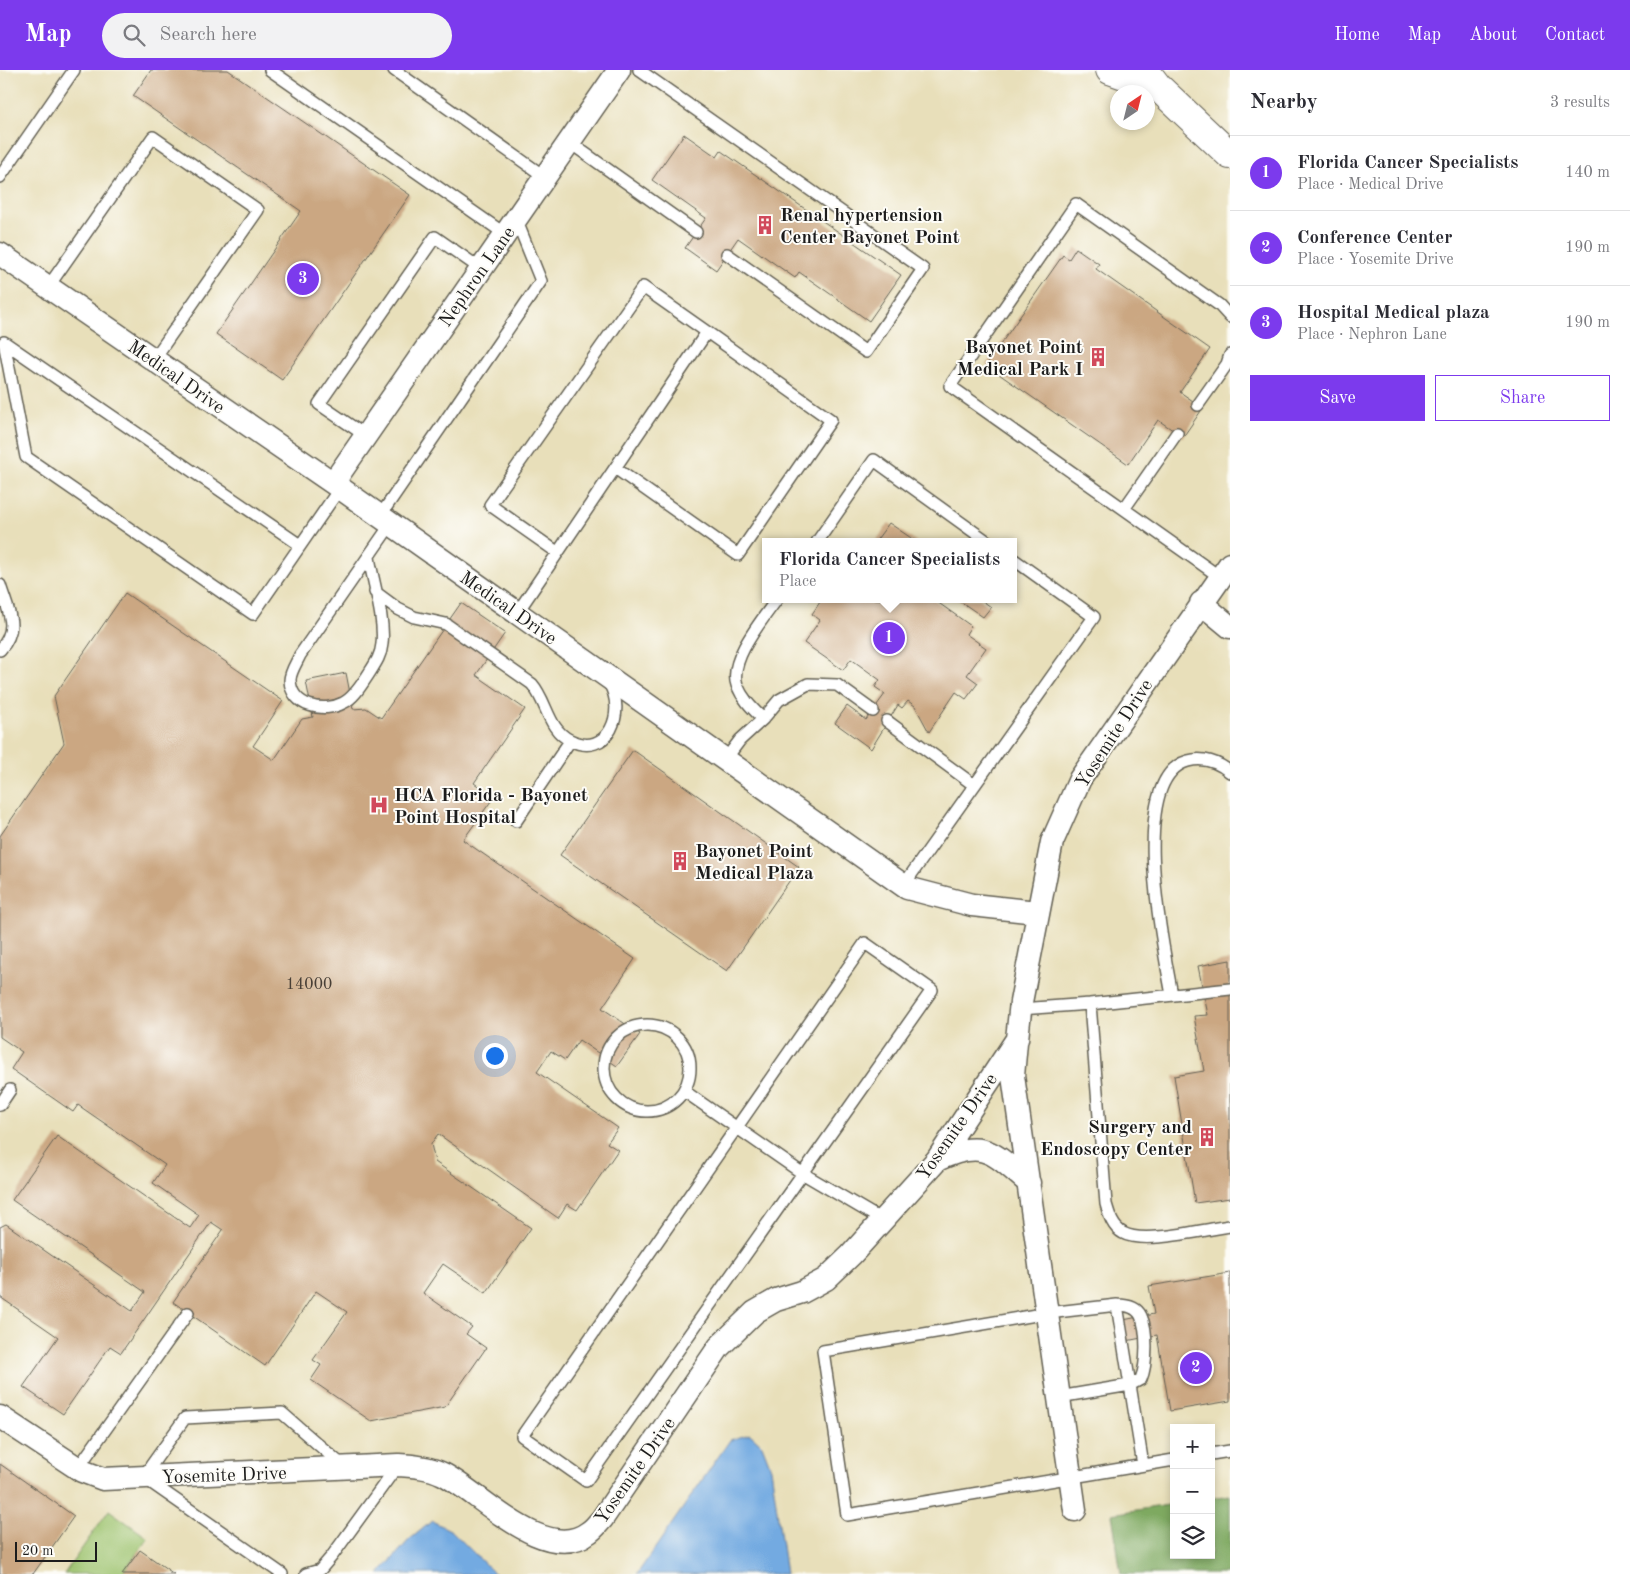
<!DOCTYPE html>
<html lang="en">
<head>
<meta charset="utf-8">
<style>
	body { margin:0; font-family:"Old Standard TT",serif; background:#f2f2f3; color:#2b2b33 }
	.controls { position:absolute; right:15px; bottom:15px; display:grid; overflow:hidden; border-radius:0px; box-shadow:0 2px 8px #0003 }
	.controls button { width:45px; height:45px; display:grid; place-items:center; padding:0; border:0; border-bottom:1px solid #e1e1e2; background:#fff; color:#2b2b33; font:25px sans-serif }
	.compass { position:absolute; left:1110px; top:15px; width:45px; height:45px; border-radius:50%; background:#fff; box-shadow:0 2px 8px #0003; rotate:35deg }
	.scale { position:absolute; left:15px; bottom:12px; width:82px; box-sizing:border-box; padding-left:5px; border:2px solid #1c1c1c; border-top:0; font-size:14px; line-height:18px; white-space:nowrap; color:#1c1c1c; -webkit-text-stroke:4px #fdfcf7; paint-order:stroke }
	.you { position:absolute; left:494px; top:985px; width:18px; height:18px; margin:-12px; border:4px solid #fff; border-radius:50%; background:#1a73e8; box-shadow:0 0 0 8px #1a73e833 }
	.badge { display:grid; place-items:center; width:32px; height:32px; border-radius:50%; background:#7c3aed; color:#fff; font-size:16px; font-weight:700 }
	.pin { position:absolute; translate:-50% -50%; border:2px solid #fff; box-shadow:0 1px 5px #0006 }
	.popup { position:absolute; left:762px; top:468px; width:255px; height:65px; box-sizing:border-box; display:grid; place-content:center; border-radius:0px; background:#fff; filter:drop-shadow(0 1px 4px #0005); font-size:16px; white-space:nowrap; color:#7c7c81 }
	.popup b { font-size:19px; color:#2b2b33 }
	.popup::after { content:''; position:absolute; left:50%; top:100%; margin-left:-10px; border:10px solid transparent; border-top-color:#fff }
	.list { margin:0; padding:0; list-style:none }
	h2 { display:flex; justify-content:space-between; align-items:center; height:65px; margin:0; padding:0 20px; font-size:21px }
	h2 small { font-size:16px; font-weight:400; color:#7c7c81 }
	.list li { display:grid; grid-template-columns:32px 1fr auto; gap:15px; align-items:center; box-sizing:border-box; height:75px; padding:0 20px; border-top:1px solid #e1e1e2 }
	.list b { display:block; font-size:19px; white-space:nowrap }
	.list p { margin:0; font-size:16px; white-space:nowrap; color:#7c7c81 }
	.list em { font-size:16px; font-style:normal; color:#7c7c81 }
	.actions { display:flex; gap:10px; padding:15px 20px }
	.actions a { flex:1; padding:11px 0; border:1px solid #7c3aed; border-radius:0px; text-align:center; font-size:18px; color:#7c3aed }
	.actions .main { background:#7c3aed; color:#fff }
	.icon { flex:none; width:28px; height:28px; fill:none; stroke:currentColor; stroke-width:2; stroke-linecap:round; stroke-linejoin:round }
	.map { position:relative; flex:none; width:1230px; height:1504px; overflow:hidden }
	header { display:flex; align-items:center; gap:30px; box-sizing:border-box; height:70px; padding:0 25px; background:#7c3aed; color:#fff }
	header strong { font-size:24px }
	nav { display:flex; gap:28px; margin-inline-start:auto; font-size:18px }
	.search { width:350px; height:45px; background:#f2f2f3; display:flex; align-items:center; gap:12px; box-sizing:border-box; padding:0 18px; border-radius:28px; color:#7c7c81; font-size:19px }
	main { display:flex }
	aside { flex:1; background:#fff }
	.map>svg:first-child { display:block }
	.green { fill:#9dc36e; stroke:#5c7045 }
	.forest { fill:#7ea961; stroke:#4d623e }
	.water { fill:#73aae1; stroke:#48637e }
	.building { fill:#cba782 }
	.lines { fill:none; stroke-linecap:round; stroke-linejoin:round }
	.service-casing { stroke:#636053; stroke-width:14 }
	.minor-casing { stroke:#636053; stroke-width:25 }
	.tertiary-casing { stroke:#636053; stroke-width:30 }
	.service { stroke:#fff; stroke-width:11 }
	.minor { stroke:#fff; stroke-width:22 }
	.tertiary { stroke:#fff; stroke-width:28 }
	.labels { text-anchor:middle; stroke-width:4; stroke-linejoin:round; paint-order:stroke }
	.number-label { font-size:16px; fill:#483f36 }
	.poi-label { font-size:19px; font-weight:bold; fill:#1c1c1c; stroke:#fdfcf7; text-anchor:start }
	.street-label { font-size:19px; fill:#1c1c1c; stroke:#fdfcf7 }
</style>
</head>
<body>
<header>
<strong>Map</strong>
<div class="search"><svg class="icon" aria-label="search" viewBox="0 0 24 24"><circle cx="10" cy="10" r="6"/><path d="M15 15l6 6"/></svg>Search here</div>
<nav><a>Home</a><a>Map</a><a>About</a><a>Contact</a></nav>
</header>
<main>
<div class="map">
<svg width="1230" height="1504" viewBox="0 0 1230 1504">
	<rect width="100%" height="100%" fill="#fdfcf7"/>
	<filter id="ink" filterUnits="userSpaceOnUse"><feTurbulence type="fractalNoise" baseFrequency=".02" numOctaves="2"/><feDisplacementMap in="SourceGraphic" scale="10" xChannelSelector="R" yChannelSelector="G"/><feConvolveMatrix kernelMatrix="1 2 1 2 8 2 1 2 1" color-interpolation-filters="sRGB"/></filter>
	<filter id="wash" filterUnits="userSpaceOnUse"><feTurbulence type="fractalNoise" baseFrequency=".0096" numOctaves="4" result="noise"/><feDisplacementMap in="SourceGraphic" scale="20" xChannelSelector="R" yChannelSelector="G"/><feGaussianBlur stdDeviation="1.12" result="paint"/><feColorMatrix in="noise" values="0 0 0 0 0 0 0 0 0 0 0 0 0 0 0 0 0 1.4 0 .05"/><feComposite in="paint" operator="in"/></filter>
	<g filter="url(#wash)">
		<rect width="100%" height="100%" fill="#e8dfba"/>
		<!-- green -->
		<path class="green" d="M109,1440l39,28 -26,36h-58z"/>
		<!-- forest -->
		<path class="forest" d="M1230,1425v79h-109l-9,-60 62,-10v51h37v-57z"/>
		<!-- water -->
		<path class="water" d="M750,1364l12,11 9,23 15,106h-149l93,-134z
			M432,1451l20,10 43,43h-116l30,-34z"/>
		<g id="blocks">
			<!-- building -->
			<path class="building" d="M151,0h77l182,125 -128,185 -66,-46 85,-123 -168,-115z
				M684,64l33,23 4,-6 180,124 -32,46 -70,-49 -4,6 -57,-40 -22,32 -31,-22 21,-30 -54,-38z
				M1076,178l23,16 -3,5 114,80 -30,43 23,16 -20,29 -25,-17 -30,44 -142,-99 77,-110 6,4z
				M889,453l28,19h-42z
				M125,523l158,108 -30,45 21,14 28,-41 11,-2 -7,-36 40,-8 7,36 13,-1 15,10 80,-115 44,30 -29,42 49,34 -51,74 20,14 -31,43 172,119 -33,49 38,26 -23,32 -38,-26 -14,20 -14,-9 -14,21 81,56 -11,15 11,7 -41,60 -10,-6 -9,14 -120,-84 -7,10 4,18 96,66 -45,65 -43,-29 -20,29 49,34 -6,7 20,14 -41,59 -74,14 -60,-41 10,-15 -8,-5 34,-48 -31,-21 -51,75 -92,-64 50,-72 -12,-8 -90,131 -11,-7 -47,68 -40,-27 35,-50 -58,-40v-70l6,-3 126,87 13,-19 -133,-92 45,-64 133,92 9,-13 -46,-32 12,-18 -87,-60 -5,7 -62,-43 11,-17 -22,-15v-201l64,-93 -10,-47z
				M822,529h111l38,27 -5,8 20,14 -19,27 11,8 -12,16 -10,-7 -27,40 -14,-26 -7,-5 -6,7 -4,-3 -27,44 -36,-26 12,-17 19,14 19,-26 -10,-7 5,-7 -29,-21 -8,11 -39,-27 16,-23 -8,-6z
				M957,529h23l11,8 -8,10z
				M633,680l166,117 -72,104 -167,-116z
				M1230,890v238l-35,5 -21,-127 30,-5 -10,-55 14,-1 -10,-49z
				M1230,1203v128l-60,10 -13,-76 -31,6 -3,-21 31,-6 -5,-28z
				M0,1394l74,52 -41,58h-33z
				M140,1480l34,24h-52z"/>
		</g>
	</g>
	<g filter="url(#ink)">
		<use href="#blocks" fill-opacity="0" stroke="#636053" stroke-width="1"/>
		<g class="lines">
			<!-- service casing -->
			<g class="service-casing">
				<path id="service" d="M270,0l235,164
					M394,0l151,107
					M639,0l284,199 -57,83 -139,-98
					M569,72l127,90
					M0,107l74,-107
					M48,217l105,-150 105,73 -104,149
					M1198,335l29,-41 3,-9
					M366,366l-47,-32 116,-167 46,32
					M1124,439l53,-76
					M380,446l161,-235 -25,-62
					M817,472l57,-82 114,82
					M300,475l-296,-203 22,115 227,157 87,-126
					M557,482l-67,-47 153,-218 64,45
					M369,487c4,26 16,61 13,87 -1,12 -7,20 -14,31 -6,9 -14,23 -25,28 -19,10 -52,4 -53,-23 0,-8 7,-18 10,-25l91,-131
					M1220,507l-270,-191 126,-182 143,101 11,12
					M0,515c8,27 20,42 0,65
					M375,522l23,17 16,8 32,7 86,60c15,17 16,46 38,56 38,19 57,-28 39,-57
					M517,543l190,-281 124,88 -93,135 -123,-87
					M763,649l16,-19 29,-16 29,1 36,26
					M887,651l87,64
					M725,690l15,-20 23,-21c-10,-10 -20,-19 -26,-34 -9,-25 26,-66 40,-86
					M516,751l54,-80
					M903,816l191,-269 -81,-58
					M865,873l67,47 -346,491 -64,-45z
					M1172,925c-8,-45 -46,-217 16,-234 15,-4 30,1 42,11
					M1090,934l140,-15
					M1020,939l70,-5 16,200c3,10 6,23 17,29 20,12 83,-4 107,-7
					M604 998a43 43 0 1 1 86 0a43 43 0 1 1-86 0Z
					M684,1021l118,82 80,47
					M0,1035l10,-15
					M1059,1327l71,-12 11,-6c6,-14 7,-48 0,-63 -4,-9 -15,-11 -24,-11
					M1211,1384l19,-3
					M1143,1395l-26,-160 -69,8 -225,38 24,164 327,-55
					M78,1398l110,-155
					M282,1504l-139,-97 42,-59 97,-5 61,53
					M306,1504l14,-4 12,-14 66,-91"/>
			</g>
			<!-- minor casing -->
			<g class="minor-casing">
				<path id="minor" d="M0,184l333,229 574,405 65,17 65,7
					M333,413l286,-413
					M1201,533l29,24
					M1016,972l-3,34 62,434
					M937,1090c48,-22 56,-7 92,23
					M0,1347l82,54 21,8 295,-14c15,1 31,2 45,9 36,18 103,92 146,58 5,-3 9,-9 13,-13l117,-172 36,-35 21,-12 26,-8 24,-13 25,-24 86,-95 80,-121 4,-37 31,-160 28,-63 150,-215"/>
			</g>
			<!-- tertiary casing -->
			<g class="tertiary-casing">
				<path id="tertiary" d="M1110,0l48,17
					M1145,0l13,17 72,68"/>
			</g>
			<!-- service -->
			<use href="#service" class="service"/>
			<!-- minor -->
			<use href="#minor" class="minor"/>
			<!-- tertiary -->
			<use href="#tertiary" class="tertiary"/>
		</g>
	</g>
	<!-- icons -->
	<defs>
		<g id="building-bare" transform="scale(1.5)"><path d="M-4-6H4V6H1V3H-1V6H-4ZM-2.5-4.3h1.7v1.8h-1.7ZM.8-4.3h1.7v1.8H.8ZM-2.5-1h1.7V.8h-1.7ZM.8-1h1.7V.8H.8Z" fill="#d1495b" stroke="#fdfcf7" stroke-width="2.5" paint-order="stroke"/></g>
		<g id="hospital-bare" transform="scale(1.5)"><path d="M-5-5h3v3.5h4V-5h3V5h-3V1.5h-4V5h-3Z" fill="#d1495b" stroke="#fdfcf7" stroke-width="2.5" paint-order="stroke"/></g>
	</defs>
	<g fill-rule="evenodd">
		<use href="#building-bare" x="765" y="155"/>
		<use href="#building-bare" x="1098" y="287"/>
		<use href="#hospital-bare" x="379" y="735"/>
		<use href="#building-bare" x="680" y="791"/>
		<use href="#building-bare" x="1207" y="1067"/>
	</g>
	<g class="labels">
		<!-- number labels -->
		<g class="number-label">
			<text x="309" y="919">14000</text>
		</g>
		<!-- poi labels -->
		<g class="poi-label">
			<text x="780" y="151">Renal hypertension<tspan x="780" dy="22">Center Bayonet Point</tspan></text>
			<text x="1083" y="283" text-anchor="end">Bayonet Point<tspan x="1083" dy="22">Medical Park I</tspan></text>
			<text x="394" y="731">HCA Florida - Bayonet<tspan x="394" dy="22">Point Hospital</tspan></text>
			<text x="695" y="787">Bayonet Point<tspan x="695" dy="22">Medical Plaza</tspan></text>
			<text x="1192" y="1063" text-anchor="end">Surgery and<tspan x="1192" dy="22">Endoscopy Center</tspan></text>
		</g>
		<!-- street labels -->
		<g class="street-label">
			<text transform="translate(476 206) rotate(-55)" y="7">Nephron Lane</text>
			<text transform="translate(177 306) rotate(35)" y="7">Medical Drive</text>
			<text transform="translate(509 537) rotate(35)" y="7">Medical Drive</text>
			<text transform="translate(1113 663) rotate(-57)" y="7">Yosemite Drive</text>
			<text transform="translate(956 1056) rotate(-55)" y="7">Yosemite Drive</text>
			<text transform="translate(634 1400) rotate(-55)" y="7">Yosemite Drive</text>
			<text transform="translate(224 1404) rotate(-2)" y="7">Yosemite Drive</text>
		</g>
	</g>
</svg>
<div class="controls">
<button>+</button>
<button>−</button>
<button><svg class="icon" aria-label="layers" viewBox="0 0 24 24"><path d="M12 4l9 5-9 5-9-5zM3 14l9 5 9-5"/></svg></button>
</div>
<svg class="compass" viewBox="-18 -18 36 36"><path d="M0-13l5 13h-10z" fill="#e53935"/><path d="M0 13l5-13h-10z" fill="#7c7c81"/></svg>
<div class="scale">20 m</div>
<div class="you"></div>
<div class="pin badge" style="left:889px;top:568px">1</div>
<div class="popup"><b>Florida Cancer Specialists</b>Place</div>
<div class="pin badge" style="left:1196px;top:1298px">2</div>
<div class="pin badge" style="left:303px;top:209px">3</div>
</div>
<aside>
<h2>Nearby<small>3 results</small></h2>
<ul class="list">
<li><span class="badge">1</span><div><b>Florida Cancer Specialists</b><p>Place · Medical Drive</p></div><em>140 m</em></li>
<li><span class="badge">2</span><div><b>Conference Center</b><p>Place · Yosemite Drive</p></div><em>190 m</em></li>
<li><span class="badge">3</span><div><b>Hospital Medical plaza</b><p>Place · Nephron Lane</p></div><em>190 m</em></li>
</ul>
<div class="actions"><a class="main">Save</a><a>Share</a></div>
</aside>
</main>
</body>
</html>
